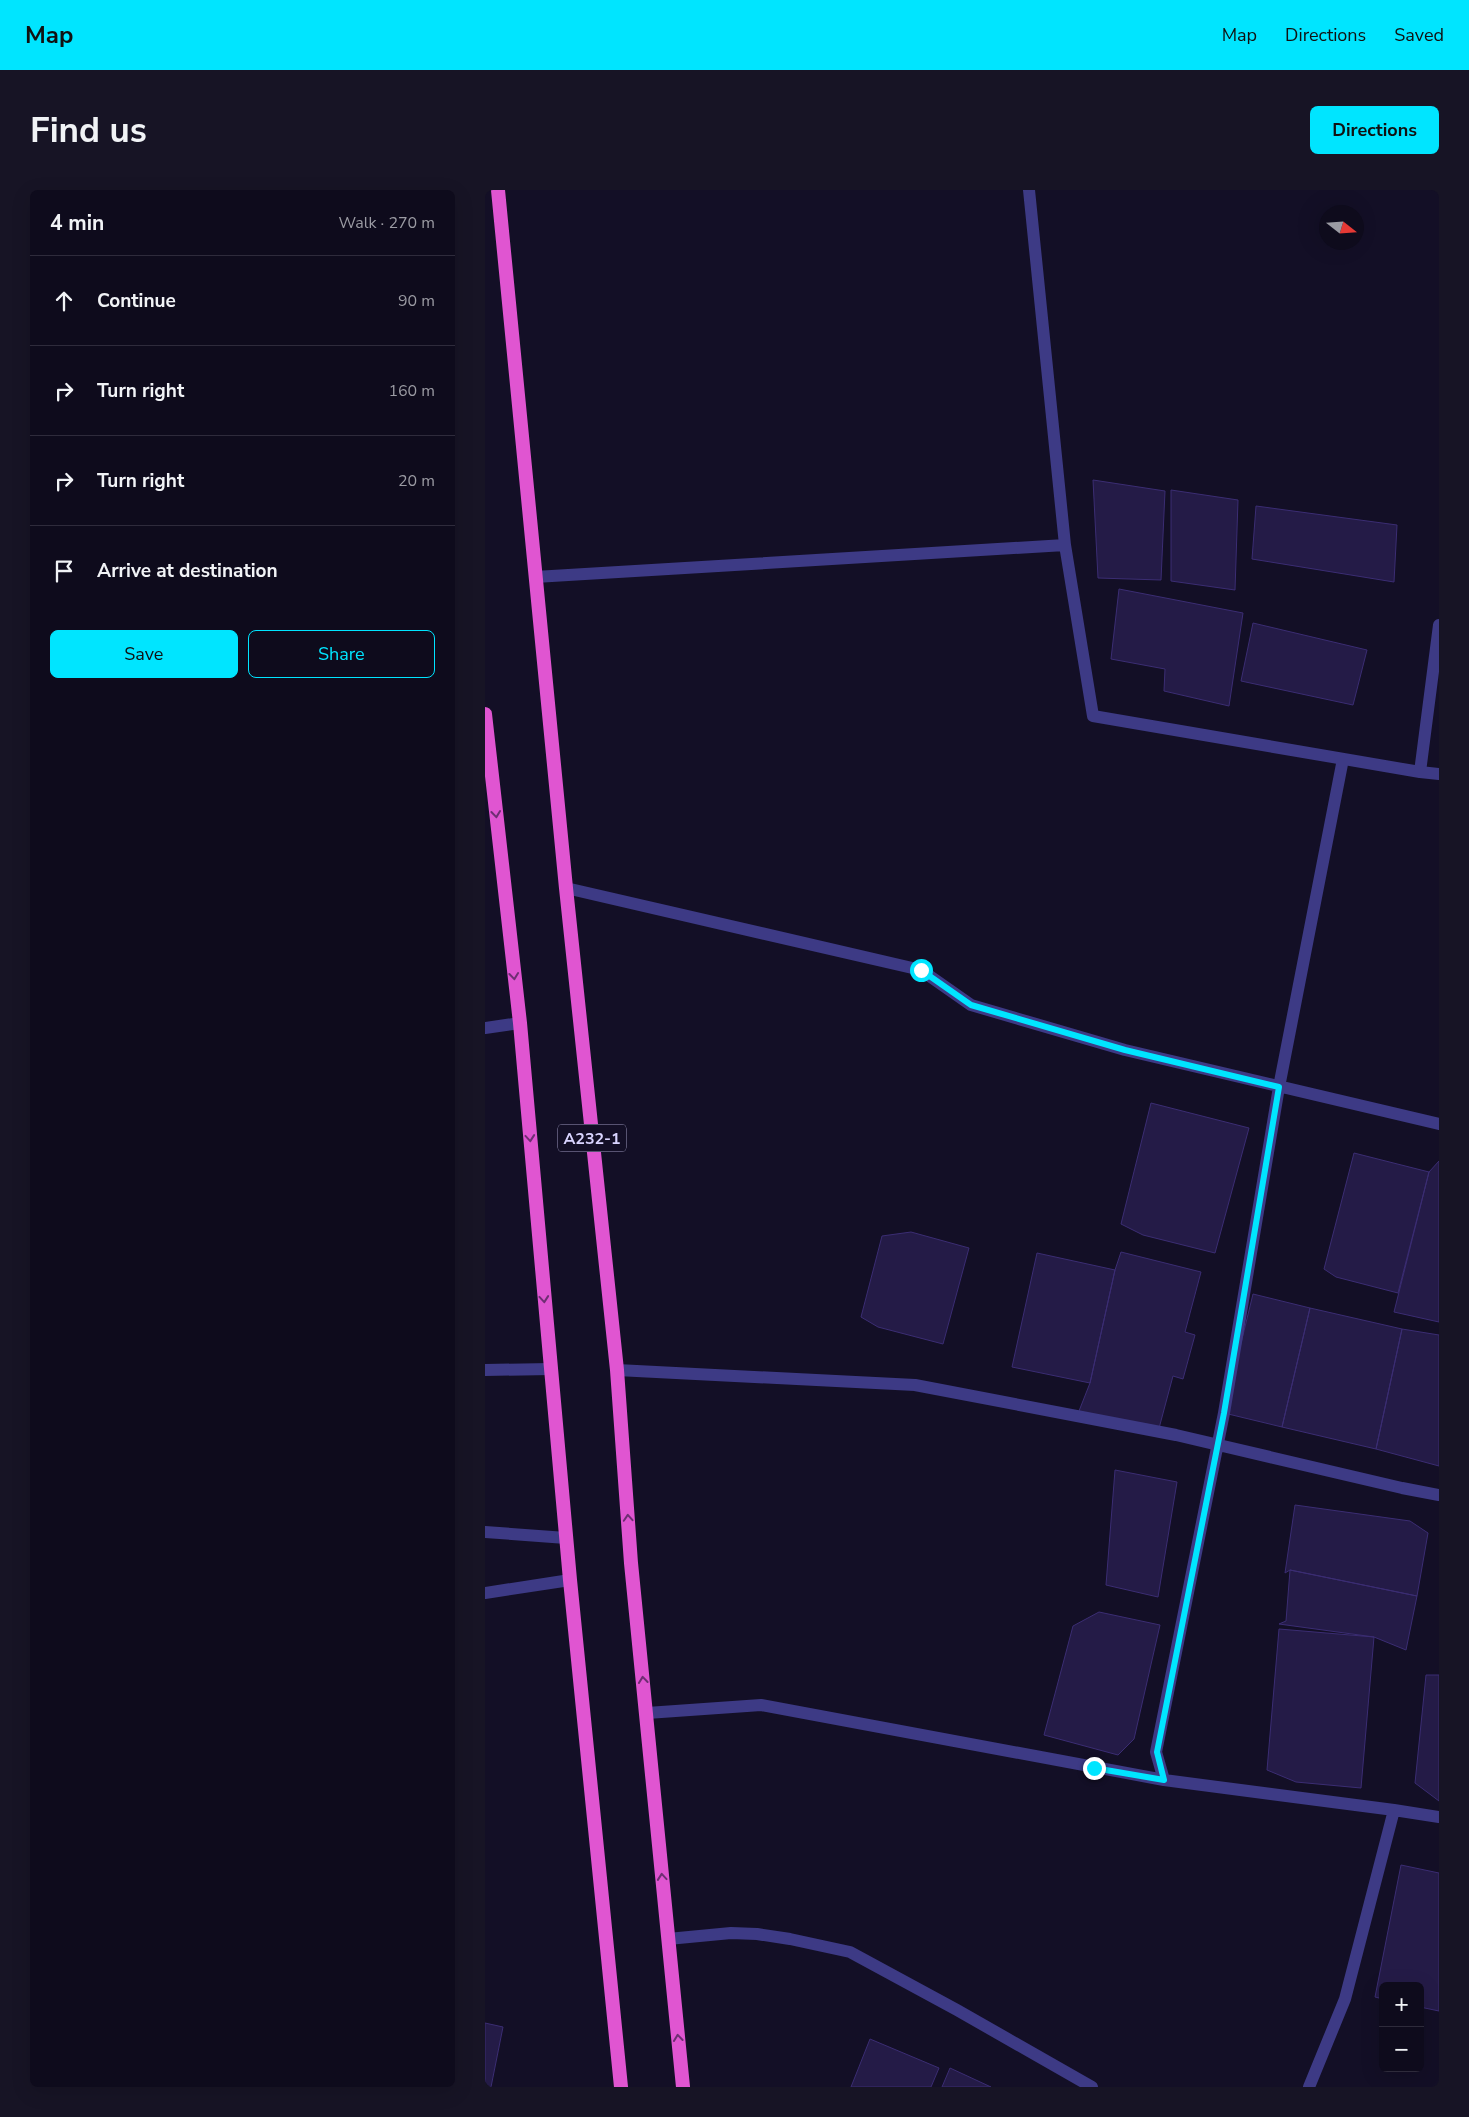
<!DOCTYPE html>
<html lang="en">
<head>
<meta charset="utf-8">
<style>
	body { margin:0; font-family:"Nunito Sans",sans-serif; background:#171425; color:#f1f3f6 }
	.controls { position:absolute; right:15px; bottom:15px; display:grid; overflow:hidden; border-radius:8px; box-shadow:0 5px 20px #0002 }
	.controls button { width:45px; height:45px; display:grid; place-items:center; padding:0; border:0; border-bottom:1px solid #2e2b3b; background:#0e0b1c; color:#f1f3f6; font:25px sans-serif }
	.compass { position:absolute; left:834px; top:15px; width:45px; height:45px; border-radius:50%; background:#0e0b1c; box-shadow:0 5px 20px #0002; rotate:107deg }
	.stop { position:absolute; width:15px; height:15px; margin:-11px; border:4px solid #00e5ff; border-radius:50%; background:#fff }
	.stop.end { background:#00e5ff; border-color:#fff; box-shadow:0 1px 5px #0008 }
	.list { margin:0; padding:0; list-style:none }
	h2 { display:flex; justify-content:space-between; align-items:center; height:65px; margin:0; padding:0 20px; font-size:21px }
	h2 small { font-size:16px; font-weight:400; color:#9b9ba3 }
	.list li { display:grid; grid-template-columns:32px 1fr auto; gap:15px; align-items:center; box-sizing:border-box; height:90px; padding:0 20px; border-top:1px solid #2e2b3b }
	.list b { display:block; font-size:19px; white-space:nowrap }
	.list em { font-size:16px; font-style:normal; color:#9b9ba3 }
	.actions { display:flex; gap:10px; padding:15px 20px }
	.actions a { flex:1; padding:11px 0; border:1px solid #00e5ff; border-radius:8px; text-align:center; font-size:18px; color:#00e5ff }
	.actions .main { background:#00e5ff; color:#111 }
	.icon { flex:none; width:28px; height:28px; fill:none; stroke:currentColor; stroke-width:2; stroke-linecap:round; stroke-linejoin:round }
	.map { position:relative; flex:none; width:954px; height:1897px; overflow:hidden; border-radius:8px }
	header { display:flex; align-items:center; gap:30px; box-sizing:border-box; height:70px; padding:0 25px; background:#00e5ff; color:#111 }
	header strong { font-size:24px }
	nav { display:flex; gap:28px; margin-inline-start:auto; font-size:18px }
	.intro { display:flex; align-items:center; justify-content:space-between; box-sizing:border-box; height:120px; padding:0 30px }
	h1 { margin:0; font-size:35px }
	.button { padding:12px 22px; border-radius:8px; background:#00e5ff; color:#111; font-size:18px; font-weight:700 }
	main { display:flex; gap:30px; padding:0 30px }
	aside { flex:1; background:#0e0b1c; border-radius:8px; box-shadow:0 5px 20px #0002 }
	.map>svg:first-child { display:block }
	.building { fill:#241b47; stroke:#3b2d73 }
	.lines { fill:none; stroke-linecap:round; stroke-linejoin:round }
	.service { stroke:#3d3a85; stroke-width:12 }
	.minor { stroke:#3d3a85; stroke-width:12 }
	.trunk { stroke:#e055d1; stroke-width:14 }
	.oneway { stroke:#6f2e73 }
	.route { stroke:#00e5ff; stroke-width:6 }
	.labels { text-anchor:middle; stroke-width:4.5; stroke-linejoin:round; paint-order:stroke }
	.shield { fill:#130f26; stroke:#9e99be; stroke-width:1 }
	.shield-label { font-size:16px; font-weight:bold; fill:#d9d4ff }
</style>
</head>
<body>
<header>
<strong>Map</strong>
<nav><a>Map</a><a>Directions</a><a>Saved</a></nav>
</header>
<div class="intro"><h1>Find us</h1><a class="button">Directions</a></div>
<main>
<aside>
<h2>4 min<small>Walk · 270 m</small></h2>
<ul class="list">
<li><svg class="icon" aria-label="ahead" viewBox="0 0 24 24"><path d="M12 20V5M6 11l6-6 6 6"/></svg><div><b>Continue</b></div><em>90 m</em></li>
<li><svg class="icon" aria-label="right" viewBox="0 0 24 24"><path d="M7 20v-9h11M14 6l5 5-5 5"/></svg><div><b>Turn right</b></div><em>160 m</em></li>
<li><svg class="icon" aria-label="right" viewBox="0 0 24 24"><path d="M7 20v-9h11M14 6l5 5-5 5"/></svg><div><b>Turn right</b></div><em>20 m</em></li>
<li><svg class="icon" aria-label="arrive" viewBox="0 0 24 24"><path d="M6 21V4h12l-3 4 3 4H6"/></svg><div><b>Arrive at destination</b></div></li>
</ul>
<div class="actions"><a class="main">Save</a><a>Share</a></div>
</aside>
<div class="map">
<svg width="954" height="1897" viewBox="0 0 954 1897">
	<rect width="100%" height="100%" fill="#130f26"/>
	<!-- building -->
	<path class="building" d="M608,290l72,11 -4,89 -63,-2z
		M686,300l67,10 -3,90 -64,-9z
		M771,316l141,19 -3,57 -142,-23z
		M634,399l124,24 -14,93 -65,-15 1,-22 -54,-10z
		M768,433l114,27 -14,55 -112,-24z
		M666,913l98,25 -34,125 -72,-18 -22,-11z
		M869,963l75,19 -31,121 -62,-16 -12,-8z
		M954,971v161l-45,-10 35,-140z
		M426,1042l58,16 -26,96 -65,-17 -17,-10 21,-81z
		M636,1062l80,20 -16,60 10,3 -12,44 -10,-3 -15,56 -79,-21 11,-28 25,-113z
		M552,1063l78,17 -25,113 -78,-16z
		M768,1104l57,14 -28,119 -58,-14z
		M825,1118l92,21 -26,120 -94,-22z
		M917,1139l37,6v131l-63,-17z
		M630,1280l62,12 -19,115 -52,-12z
		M810,1315l115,16 18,12 -11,63 -127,-26 -5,3z
		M805,1380l127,26 -11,54 -32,-13 -95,-13 7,-3z
		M614,1422l61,13 -26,114 -16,16 -74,-20 29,-109z
		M794,1439l95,8 -13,151 -65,-6 -29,-12z
		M941,1485h13v126l-24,-18z
		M916,1675l38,8v138l-19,-4v-21h-37v13l-8,-2z
		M0,1833l18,4 -12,60h-6z
		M385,1849l69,29 -8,19h-80z
		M465,1878l41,19h-49z"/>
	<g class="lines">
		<!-- service -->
		<path class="service" d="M0,1180l66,-1
			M0,1342l81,6"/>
		<!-- minor -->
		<path class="minor" d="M544,0l36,355 28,171 327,56 19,2
			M50,387l530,-32
			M935,582l19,-147
			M81,698l355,82 50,35 154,45 314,74
			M0,838l35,-5
			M132,1180l298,15 261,50 226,53 37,7
			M0,1403l85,-13
			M162,1523l114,-8 403,75 230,30 45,7
			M679,1590l-8,-28 68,-339 55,-326 64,-328
			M183,1749l63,-6 26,1 33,5 60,13 107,58 135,77
			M824,1897l36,-88 49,-189"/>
		<!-- trunk -->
		<path class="trunk" d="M13,0l68,698 51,482 14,193 52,524
			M0,524l35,309 50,557 51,507"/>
	</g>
	<!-- one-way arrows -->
	<defs><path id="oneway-chevron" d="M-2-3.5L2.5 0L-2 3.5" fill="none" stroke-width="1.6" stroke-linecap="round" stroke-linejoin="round" transform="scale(1.25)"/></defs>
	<g class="oneway">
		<use href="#oneway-chevron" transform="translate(11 624) rotate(84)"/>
		<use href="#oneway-chevron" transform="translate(29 786) rotate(84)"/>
		<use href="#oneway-chevron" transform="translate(45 948) rotate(85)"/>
		<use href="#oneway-chevron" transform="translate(59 1109) rotate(85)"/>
		<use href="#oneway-chevron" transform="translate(143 1328) rotate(-94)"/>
		<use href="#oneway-chevron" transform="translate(158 1490) rotate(-96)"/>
		<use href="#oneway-chevron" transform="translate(177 1687) rotate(-95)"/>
		<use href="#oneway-chevron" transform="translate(193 1848) rotate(-96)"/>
	</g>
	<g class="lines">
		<!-- route -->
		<path class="route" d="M436,780l50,35 154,45 154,37 -55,326 -67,339 7,28 -70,-12"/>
	</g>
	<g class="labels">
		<!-- shield labels -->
		<rect class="shield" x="73" y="934.5" width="68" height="27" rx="4"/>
		<g class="shield-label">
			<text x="107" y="954">A232-1</text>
		</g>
	</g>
</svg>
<div class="controls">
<button>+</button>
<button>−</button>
</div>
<svg class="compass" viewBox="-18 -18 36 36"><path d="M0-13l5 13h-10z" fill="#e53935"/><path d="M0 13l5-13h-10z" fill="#9b9ba3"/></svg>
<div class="stop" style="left:436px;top:780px"></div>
<div class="stop end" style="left:609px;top:1578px"></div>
</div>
</main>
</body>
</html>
